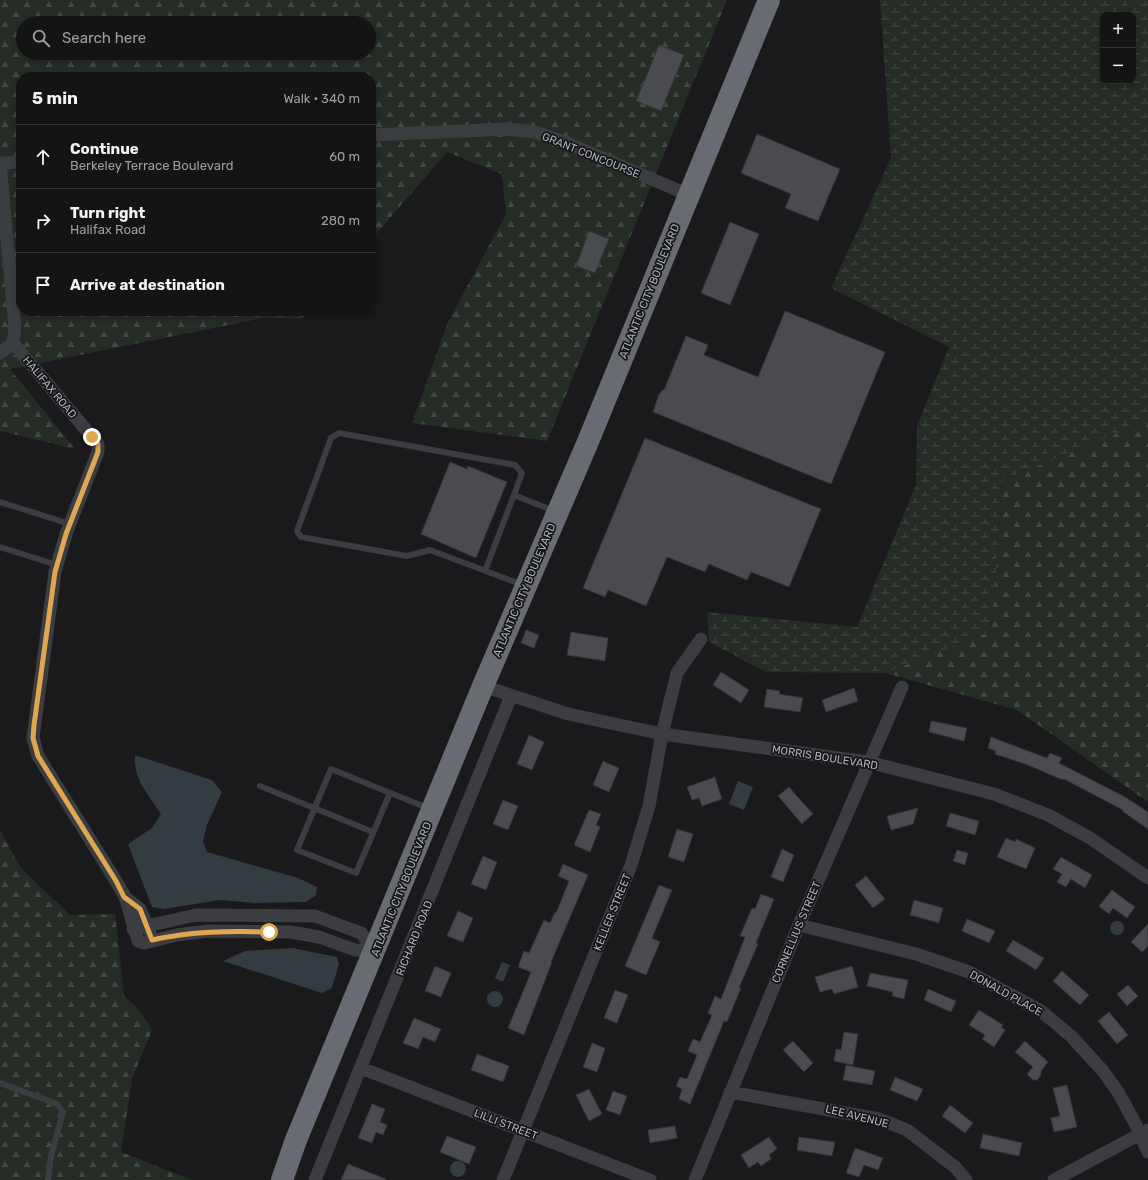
<!DOCTYPE html>
<html lang="en">
<head>
<meta charset="utf-8">
<style>
	body { margin:0; font-family:Rubik,sans-serif; background:#212122; color:#f1f3f6 }
	.controls { position:absolute; right:12px; top:12px; display:grid; overflow:hidden; border-radius:8px; box-shadow:0 2px 6px #0003 }
	.controls button { width:36px; height:36px; display:grid; place-items:center; padding:0; border:0; border-bottom:1px solid #333334; background:#141415; color:#f1f3f6; font:20px sans-serif }
	.stop { position:absolute; width:12px; height:12px; margin:-9px; border:3px solid #dfa850; border-radius:50%; background:#fff }
	.stop.end { background:#dfa850; border-color:#fff; box-shadow:0 1px 4px #0008 }
	.list { margin:0; padding:0; list-style:none }
	h2 { display:flex; justify-content:space-between; align-items:center; height:52px; margin:0; padding:0 16px; font-size:17px }
	h2 small { font-size:13px; font-weight:400; color:#9d9ea0 }
	.list li { display:grid; grid-template-columns:26px 1fr auto; gap:12px; align-items:center; box-sizing:border-box; height:64px; padding:0 16px; border-top:1px solid #333334 }
	.list b { display:block; font-size:15px; white-space:nowrap }
	.list p { margin:0; font-size:13px; white-space:nowrap; color:#9d9ea0 }
	.list em { font-size:13px; font-style:normal; color:#9d9ea0 }
	.icon { flex:none; width:22px; height:22px; fill:none; stroke:currentColor; stroke-width:2; stroke-linecap:round; stroke-linejoin:round }
	.map { position:relative; flex:none; width:1148px; height:1180px; overflow:hidden }
	.search { position:absolute; background:#141415; box-shadow:0 2px 6px #0003; left:16px; top:16px; width:360px; height:44px; display:flex; align-items:center; gap:10px; box-sizing:border-box; padding:0 14px; border-radius:22px; color:#9d9ea0; font-size:15px }
	.panel { position:absolute; background:#141415; box-shadow:0 2px 6px #0003; left:16px; top:72px; width:360px; height:244px; border-radius:16px }
	.map>svg:first-child { display:block }
	.forest { fill:url(#forest-firs); fill-rule:evenodd }
	.wetland { fill:url(#wetland-marsh); fill-rule:evenodd }
	.water { fill:#333c41 }
	.building { fill:#494b4e; stroke:#353538 }
	.lines { fill:none; stroke-linecap:round; stroke-linejoin:round }
	.lane { stroke:#3c3d41; stroke-width:6 }
	.street { stroke:#3c3d41; stroke-width:13 }
	.highway { stroke:#686b71; stroke-width:22 }
	.route { stroke:#dfa850; stroke-width:5 }
	.labels { text-anchor:middle; stroke-width:3.5; stroke-linejoin:round; paint-order:stroke }
	.street-label { font-size:11px; fill:#aeb2ba; stroke:#151517 }
</style>
</head>
<body>
<div class="map">
<svg width="1148" height="1180" viewBox="0 0 1148 1180">
	<defs>
		<pattern id="forest-firs" width="22" height="20" patternUnits="userSpaceOnUse"><rect width="22" height="20" fill="#252c25"/><path d="M5 1l3.5 6h-7zM16 11l3.5 6h-7z" fill="#424843"/></pattern>
		<pattern id="wetland-marsh" width="20" height="14" patternUnits="userSpaceOnUse"><rect width="20" height="14" fill="#252c25"/><path d="M1 5h8M5 5V1M11 12h8M15 12V8" fill="none" stroke="#424843"/></pattern>
	</defs>
	<rect width="100%" height="100%" fill="#1a1a1c"/>
	<!-- forest -->
	<path class="forest" d="M0,0h727l-180,441 -135,-18 36,-101 58,-108 -4,-40 -55,-22 -76,88v-163h-350v234h288l-7,8 -38,-1 -254,51 65,80 -75,-18zM23,23h346v30h-346z
		M1148,420v382l-131,-92 -132,-37 106,-42 12,-151z
		M0,830l21,38 49,47 45,-1 9,82 16,15 12,19 -20,49 -11,73 71,28h-192z"/>
	<!-- wetland -->
	<path class="wetland" d="M880,0h268v420l-145,60 -12,151 -106,42 -119,-1 -57,-30 -2,-30 150,15 59,-142 1,-59 32,-79 -118,-59 60,-130zM1103,15h30v66h-30z"/>
	<!-- water -->
	<path class="water" d="M135,755l77,25 10,12 -15,33 -4,17 4,10 91,26 19,9 -1,8 -10,7 -51,1 -35,-3 -56,9 -12,-2 -24,-63 24,-16 9,-14c-13,-20 -28,-35 -26,-59z
		M738,781l15,6 -9,23 -15,-6z
		M1110 928a7 7 0 1 1 14 0a7 7 0 1 1-14 0Z
		M292,948l45,9 2,7 -7,24 -10,5 -99,-32 22,-10z
		M502,962l8,3 -7,17 -8,-4z
		M487 999a8 8 0 1 1 16 0a8 8 0 1 1-16 0Z
		M450 1169a8 8 0 1 1 16 0a8 8 0 1 1-16 0Z"/>
	<!-- building -->
	<path class="building" d="M659,45l25,10 -23,56 -25,-10z
		M757,134l83,35 -22,52 -33,-13 6,-14 -50,-21z
		M730,222l29,12 -29,71 -29,-12z
		M589,231l20,8 -14,34 -19,-7z
		M785,311l100,41 -54,132 -178,-72 6,-18h1l2,-4h2l22,-54 22,9 -4,10 54,22z
		M645,438l176,71 -32,78 -38,-15 -4,8 -38,-16 -4,8 -38,-15 -21,49 -38,-16 -3,7 -22,-9z
		M450,462l17,7 1,-3 39,16 -31,76 -55,-24z
		M526,630l13,5 -5,13 -13,-5z
		M571,632l37,6 -3,23 -38,-6z
		M721,672l28,18 -8,13 -28,-18z
		M854,688l4,13 -32,11 -4,-12z
		M767,689l13,2 -1,3 24,4 -3,14 -36,-5z
		M931,721l36,7 -3,13 -35,-9z
		M529,735l15,7 -12,28 -15,-6z
		M991,737l56,21 3,-5 12,5 -3,5 66,34 23,15v17l-26,-18 1,-1 -59,-31 -1,1 -35,-15 -33,-11 1,-3 -8,-3z
		M603,761l16,7 -10,24 -16,-7z
		M715,777l7,22 -20,7 -3,-8 -7,2 -5,-13z
		M789,787l24,27 -11,10 -24,-28z
		M503,800l15,6 -10,24 -15,-6z
		M918,808l-5,16 -22,6 -4,-14z
		M589,810l12,4 -5,11 4,2 -10,25 -16,-7z
		M950,813l29,8 -4,14 -29,-9z
		M677,829l16,5 -9,28 -16,-5z
		M1006,838l9,4 1,-3 19,9 -9,21 -29,-12z
		M782,849l12,6 -11,27 -12,-5z
		M957,850l11,3 -3,12 -12,-4z
		M483,856l14,6 -11,28 -15,-6z
		M1061,857l31,18 -7,13 -14,-9 -5,8 -9,-5 5,-8 -9,-5z
		M563,864l25,11 -37,87h1l-28,73 -16,-7 23,-56 -13,-5 6,-16 5,2 15,-33 6,3 5,-11 1,1 13,-32 -11,-5z
		M866,876l19,23 -12,9 -18,-23z
		M659,885l13,5 -20,48 8,4 -14,33 -21,-9z
		M1112,890l23,17 -8,11 -14,-10 -4,6 -10,-8z
		M761,894l13,5 -18,44 2,1 -19,44h2l-14,34 -3,-1 -34,83 -11,-5 3,-10 -6,-3 4,-9 7,2 10,-24 -9,-4 5,-12 7,3 12,-27 -4,-2 7,-17 6,3 24,-62 -5,-1 12,-28 3,1z
		M914,900l29,8 -4,15 -29,-8z
		M458,911l15,7 -10,24 -16,-6z
		M967,919l28,12 -6,12 -27,-12z
		M1148,924v22l-6,6 -11,-10z
		M1013,940l31,18 -8,12 -30,-19z
		M435,966l16,7 -10,24 -16,-6z
		M852,966l6,21 -24,7 -2,-5 -12,3 -5,-15z
		M1062,971l27,24 -9,10 -27,-24z
		M870,973l38,7 -4,19 -12,-3 1,-4 -26,-6z
		M1128,985l10,11 -11,10 -10,-12z
		M928,989l28,12 -5,11 -27,-12z
		M615,990l13,5 -11,28 -13,-5z
		M979,1010l24,15 -2,2 4,3 -11,17 -12,-8 3,-4 -16,-10z
		M1109,1012l19,23 -11,9 -19,-23z
		M414,1018l27,11 -6,13 -12,-5 -5,12 -15,-6z
		M844,1032l14,2 -5,31 -19,-4 2,-12 5,1z
		M793,1041l20,22 -9,9 -21,-22z
		M1025,1041l23,21 -7,9v4l-4,5h-4l-6,-6 6,-7 -18,-15z
		M592,1043l13,5 -8,24 -14,-5z
		M477,1054l32,12 -6,16 -32,-12z
		M846,1065l29,6 -3,14 -29,-5z
		M895,1077l28,12 -6,12 -27,-11z
		M1067,1085l10,42 -23,5 -3,-14 9,-2 -7,-28z
		M589,1089l13,25 -13,7 -13,-26z
		M613,1091l14,5 -7,19 -14,-5z
		M372,1104l13,5 -5,13 7,3 -4,10 -7,-3 -4,11 -14,-5z
		M950,1105l23,18 -8,10 -23,-17z
		M675,1126l2,12 -27,5 -2,-13z
		M983,1134l39,9 -3,13 -39,-8z
		M447,1136l29,11 -7,17 -29,-12z
		M769,1137l8,12 -8,6 2,4 -10,7 -3,-4 -9,6 -8,-13z
		M799,1137l36,5 -3,14 -35,-6z
		M855,1148l28,10 -5,12 -14,-5 -5,12 -13,-4z
		M348,1164l38,15v1h-45z"/>
	<g class="lines">
		<!-- lane -->
		<path class="lane" d="M0,502l70,22
			M0,547l57,18
			M485,571l29,-76
			M523,585l-93,-35 -23,6 -106,-19 -4,-6 34,-93 8,-5 176,32 7,8 -8,22 40,16
			M260,786l113,46
			M390,793l-34,80 -59,-23 34,-81 99,40
			M0,1083l57,21 6,8 -12,44 -3,24"/>
		<!-- street -->
		<path class="street" d="M371,135l136,-6 28,3 32,11 122,52
			M13,343l85,101v8l-32,82 -11,38 -22,166 5,18 78,125 9,16 13,44 6,2 33,-8 31,-4 83,1 28,5 36,13 20,1
			M13,343l2,-16 -15,-164 21,-1
			M0,353l13,-10
			M483,686l85,28 94,20 206,28 126,32 54,21 42,23 58,40
			M125,897l15,12 10,23
			M799,925l117,29 53,18 72,39 30,25 32,35 15,21 17,31 13,29
			M133,929l63,-14 119,1 46,17 14,18
			M361,1068l289,112
			M730,1092l149,27 28,11 48,37 11,13
			M315,1180l196,-484
			M503,1180l128,-315 18,-59 13,-72 15,-61 24,-34
			M695,1180l104,-255 103,-238
			M1054,1180l94,-50"/>
		<!-- highway -->
		<path class="highway" d="M282,1180l14,-40 187,-454 104,-242 182,-444"/>
	</g>
	<g class="lines">
		<!-- route -->
		<path class="route" d="M92,437l6,7v8l-32,82 -11,38 -21,153 -1,13 5,18 78,125 8,16 16,12 12,31c40,-9 77,-9 117,-8"/>
	</g>
	<g class="labels">
		<!-- street labels -->
		<g class="street-label">
			<text transform="translate(591 155) rotate(22)" y="4">GRANT CONCOURSE</text>
			<text transform="translate(649 291) rotate(-68)" y="4">ATLANTIC CITY BOULEVARD</text>
			<text transform="translate(50 387) rotate(50)" y="4">HALIFAX ROAD</text>
			<text transform="translate(524 590) rotate(-67)" y="4">ATLANTIC CITY BOULEVARD</text>
			<text transform="translate(825 757) rotate(9)" y="4">MORRIS BOULEVARD</text>
			<text transform="translate(401 889) rotate(-68)" y="4">ATLANTIC CITY BOULEVARD</text>
			<text transform="translate(612 912) rotate(-68)" y="4">KELLER STREET</text>
			<text transform="translate(796 932) rotate(-67)" y="4">CORNELLIUS STREET</text>
			<text transform="translate(414 938) rotate(-68)" y="4">RICHARD ROAD</text>
			<text transform="translate(1006 993) rotate(29)" y="4">DONALD PLACE</text>
			<text transform="translate(857 1116) rotate(14)" y="4">LEE AVENUE</text>
			<text transform="translate(506 1124) rotate(21)" y="4">LILLI STREET</text>
		</g>
	</g>
</svg>
<div class="controls">
<button>+</button>
<button>−</button>
</div>
<div class="stop" style="left:269px;top:932px"></div>
<div class="stop end" style="left:92px;top:437px"></div>
<div class="search"><svg class="icon" aria-label="search" viewBox="0 0 24 24"><circle cx="10" cy="10" r="6"/><path d="M15 15l6 6"/></svg>Search here</div>
<section class="panel">
<h2>5 min<small>Walk · 340 m</small></h2>
<ul class="list">
<li><svg class="icon" aria-label="ahead" viewBox="0 0 24 24"><path d="M12 20V5M6 11l6-6 6 6"/></svg><div><b>Continue</b><p>Berkeley Terrace Boulevard</p></div><em>60 m</em></li>
<li><svg class="icon" aria-label="right" viewBox="0 0 24 24"><path d="M7 20v-9h11M14 6l5 5-5 5"/></svg><div><b>Turn right</b><p>Halifax Road</p></div><em>280 m</em></li>
<li><svg class="icon" aria-label="arrive" viewBox="0 0 24 24"><path d="M6 21V4h12l-3 4 3 4H6"/></svg><div><b>Arrive at destination</b></div></li>
</ul>
</section>
</div>
</body>
</html>
